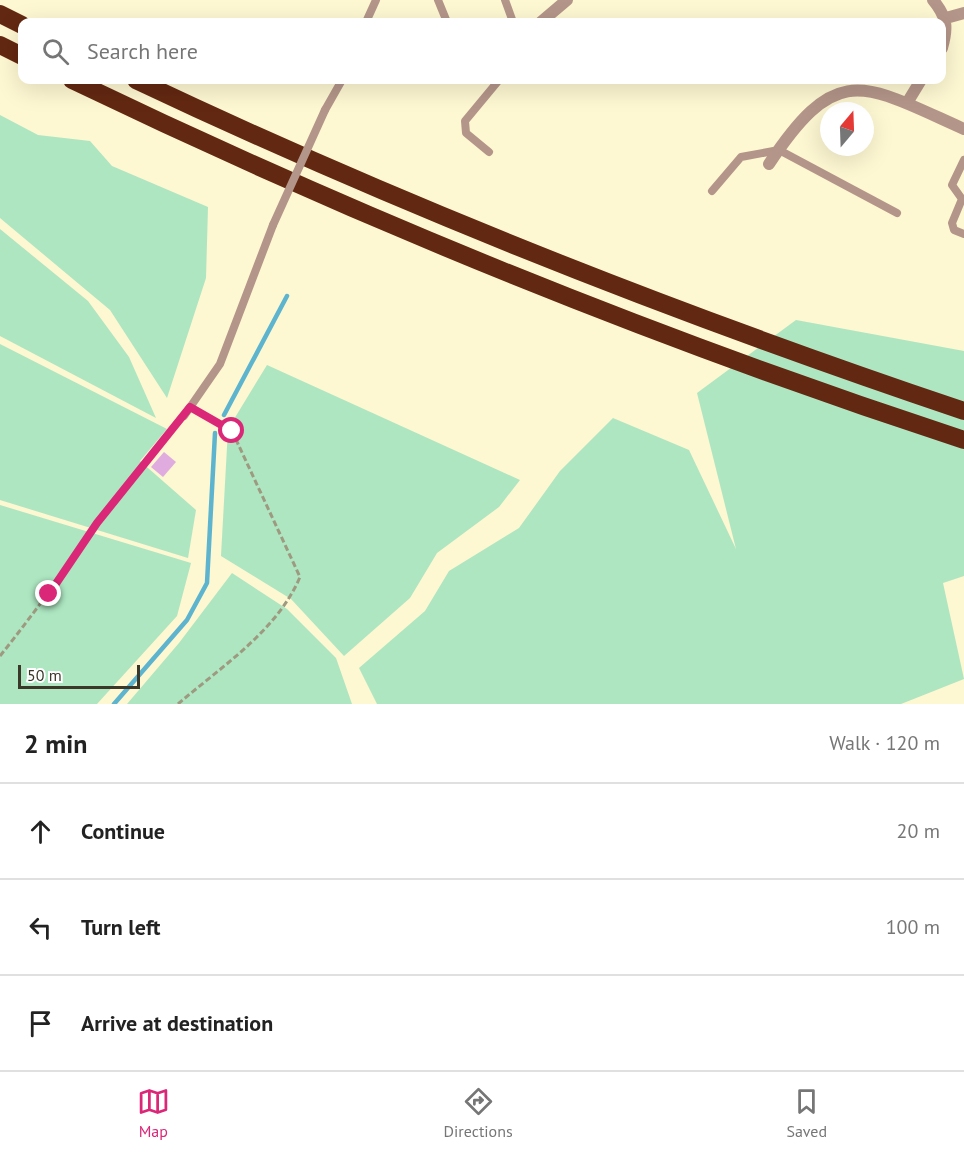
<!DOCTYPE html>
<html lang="en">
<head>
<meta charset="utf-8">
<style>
	body { margin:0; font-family:"PT Sans",sans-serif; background:#f2f2f2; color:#222 }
	.compass { position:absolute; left:820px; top:102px; width:54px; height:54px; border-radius:50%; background:#fff; box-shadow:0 6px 24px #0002; rotate:19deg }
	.scale { position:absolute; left:18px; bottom:15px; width:122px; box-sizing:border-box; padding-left:6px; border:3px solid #3b382a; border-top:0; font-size:16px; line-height:21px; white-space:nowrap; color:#3b382a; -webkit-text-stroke:4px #fff; paint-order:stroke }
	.stop { position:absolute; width:18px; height:18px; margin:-14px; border:4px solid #db2777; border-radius:50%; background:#fff }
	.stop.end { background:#db2777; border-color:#fff; box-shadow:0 2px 6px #0008 }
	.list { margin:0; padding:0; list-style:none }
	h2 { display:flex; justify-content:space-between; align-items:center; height:78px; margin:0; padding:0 24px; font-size:26px }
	h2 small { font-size:20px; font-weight:400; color:#767676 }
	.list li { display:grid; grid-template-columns:39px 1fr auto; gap:18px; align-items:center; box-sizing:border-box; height:96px; padding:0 24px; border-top:2px solid #e0e0e0 }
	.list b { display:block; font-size:22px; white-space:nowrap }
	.list em { font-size:20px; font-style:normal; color:#767676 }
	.icon { flex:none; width:33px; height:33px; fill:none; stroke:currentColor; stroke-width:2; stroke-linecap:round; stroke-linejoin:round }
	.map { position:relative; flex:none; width:964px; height:704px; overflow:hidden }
	.search { position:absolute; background:#fff; box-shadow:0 6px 24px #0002; left:18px; right:18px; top:18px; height:66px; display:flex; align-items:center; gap:15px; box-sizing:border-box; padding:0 21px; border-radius:12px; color:#767676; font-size:22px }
	.sheet { height:366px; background:#fff }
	nav { display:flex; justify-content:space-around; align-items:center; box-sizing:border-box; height:84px; border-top:2px solid #e0e0e0; background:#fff; font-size:16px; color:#767676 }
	nav a { display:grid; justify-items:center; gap:3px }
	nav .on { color:#db2777 }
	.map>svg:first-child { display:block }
	.green { fill:#ade6c1 }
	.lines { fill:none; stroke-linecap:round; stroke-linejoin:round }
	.stream { stroke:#5db4ce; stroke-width:4.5 }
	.building { fill:#e0abde }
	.path { stroke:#9e9a80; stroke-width:3; stroke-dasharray:6 3; stroke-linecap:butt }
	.lane { stroke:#b49589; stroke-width:8 }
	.street { stroke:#b49589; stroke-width:12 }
	.highway { stroke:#632811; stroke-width:18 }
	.lane-bridge { stroke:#b49589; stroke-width:8 }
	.route { stroke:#db2777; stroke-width:8 }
</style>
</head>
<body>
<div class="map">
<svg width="964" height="704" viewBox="0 0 964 704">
	<rect width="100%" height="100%" fill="#fdf7d2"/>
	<!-- green -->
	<path class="green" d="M0,115l38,20 52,6 22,25 96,41 -2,71 -39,120 -57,-88 -110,-92z
		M0,229l88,72 41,56 27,61 -156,-82z
		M796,320l168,31v225l-21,7 21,96 -63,25h-524l-18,-36 66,-57 24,-40 70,-43 41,-57 53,-53 76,32 47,99 -39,-156z
		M0,344l167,85 -27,32 56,49 -8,48 -188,-58z
		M267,365l253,115 -21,27 -62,46 -27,45 -66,58 -53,-57 -70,-43 7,-127z
		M0,505l191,58 -14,53 -80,88h-97z
		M232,573l55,36 49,49 16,46h-225l52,-61z"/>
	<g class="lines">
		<!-- stream -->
		<path class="stream" d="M224,415l63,-119
			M114,704l73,-84 20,-37 8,-150"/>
	</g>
	<!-- building -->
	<path class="building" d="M164,452l12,10 -13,15 -12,-10z"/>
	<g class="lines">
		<!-- path -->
		<path class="path" d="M380,80l79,2 7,-2
			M0,656c61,-76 113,-158 177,-232
			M178,704c44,-38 99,-73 122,-127l-68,-146 -32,-19"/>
		<!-- lane -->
		<path class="lane" d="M438,0l9,22
			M505,0l8,22
			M366,22l10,-22
			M325,110l17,-30
			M489,152l-23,-19 -1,-12 34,-41
			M964,160l-12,25 10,14 -10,24 2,7 10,4
			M712,191l29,-34 38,-7 118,63
			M184,416l36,-52 53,-139"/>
		<!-- street -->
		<path class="street" d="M933,0c14,17 15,27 9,48
			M946,18l18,-5
			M541,22l26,-22
			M907,103l14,-23
			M769,164c69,-104 94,-80 195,-35"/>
		<!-- highway -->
		<path class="highway" d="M0,14l22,11
			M0,45l22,11
			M72,80c289,139 587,260 892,360
			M136,80c268,127 546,236 828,331"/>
		<!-- lane-bridge -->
		<path class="lane-bridge" d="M273,225l52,-115"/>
	</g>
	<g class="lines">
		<!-- route -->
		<path class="route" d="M49,594l48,-71 93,-116 42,24"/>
	</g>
</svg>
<svg class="compass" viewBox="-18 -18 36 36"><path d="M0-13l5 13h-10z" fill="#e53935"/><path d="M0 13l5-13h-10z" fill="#767676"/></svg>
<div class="scale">50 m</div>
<div class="stop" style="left:232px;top:431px"></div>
<div class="stop end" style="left:49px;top:594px"></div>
<div class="search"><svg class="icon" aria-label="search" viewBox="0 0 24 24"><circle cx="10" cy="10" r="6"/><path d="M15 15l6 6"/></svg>Search here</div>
</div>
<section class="sheet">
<h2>2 min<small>Walk · 120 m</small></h2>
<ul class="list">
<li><svg class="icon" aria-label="ahead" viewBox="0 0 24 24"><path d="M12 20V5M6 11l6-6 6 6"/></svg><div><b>Continue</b></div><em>20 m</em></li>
<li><svg class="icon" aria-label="left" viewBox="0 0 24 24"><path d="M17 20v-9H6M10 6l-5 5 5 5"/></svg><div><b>Turn left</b></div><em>100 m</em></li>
<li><svg class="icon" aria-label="arrive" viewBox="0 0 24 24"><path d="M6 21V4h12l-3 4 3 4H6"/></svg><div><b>Arrive at destination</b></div></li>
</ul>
</section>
<nav>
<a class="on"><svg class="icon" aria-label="map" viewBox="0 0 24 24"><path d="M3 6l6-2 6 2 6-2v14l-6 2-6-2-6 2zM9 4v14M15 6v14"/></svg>Map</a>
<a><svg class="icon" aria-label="directions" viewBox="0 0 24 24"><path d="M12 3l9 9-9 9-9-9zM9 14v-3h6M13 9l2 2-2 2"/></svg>Directions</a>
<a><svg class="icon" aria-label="saved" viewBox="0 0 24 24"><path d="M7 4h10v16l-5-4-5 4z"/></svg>Saved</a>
</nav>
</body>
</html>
